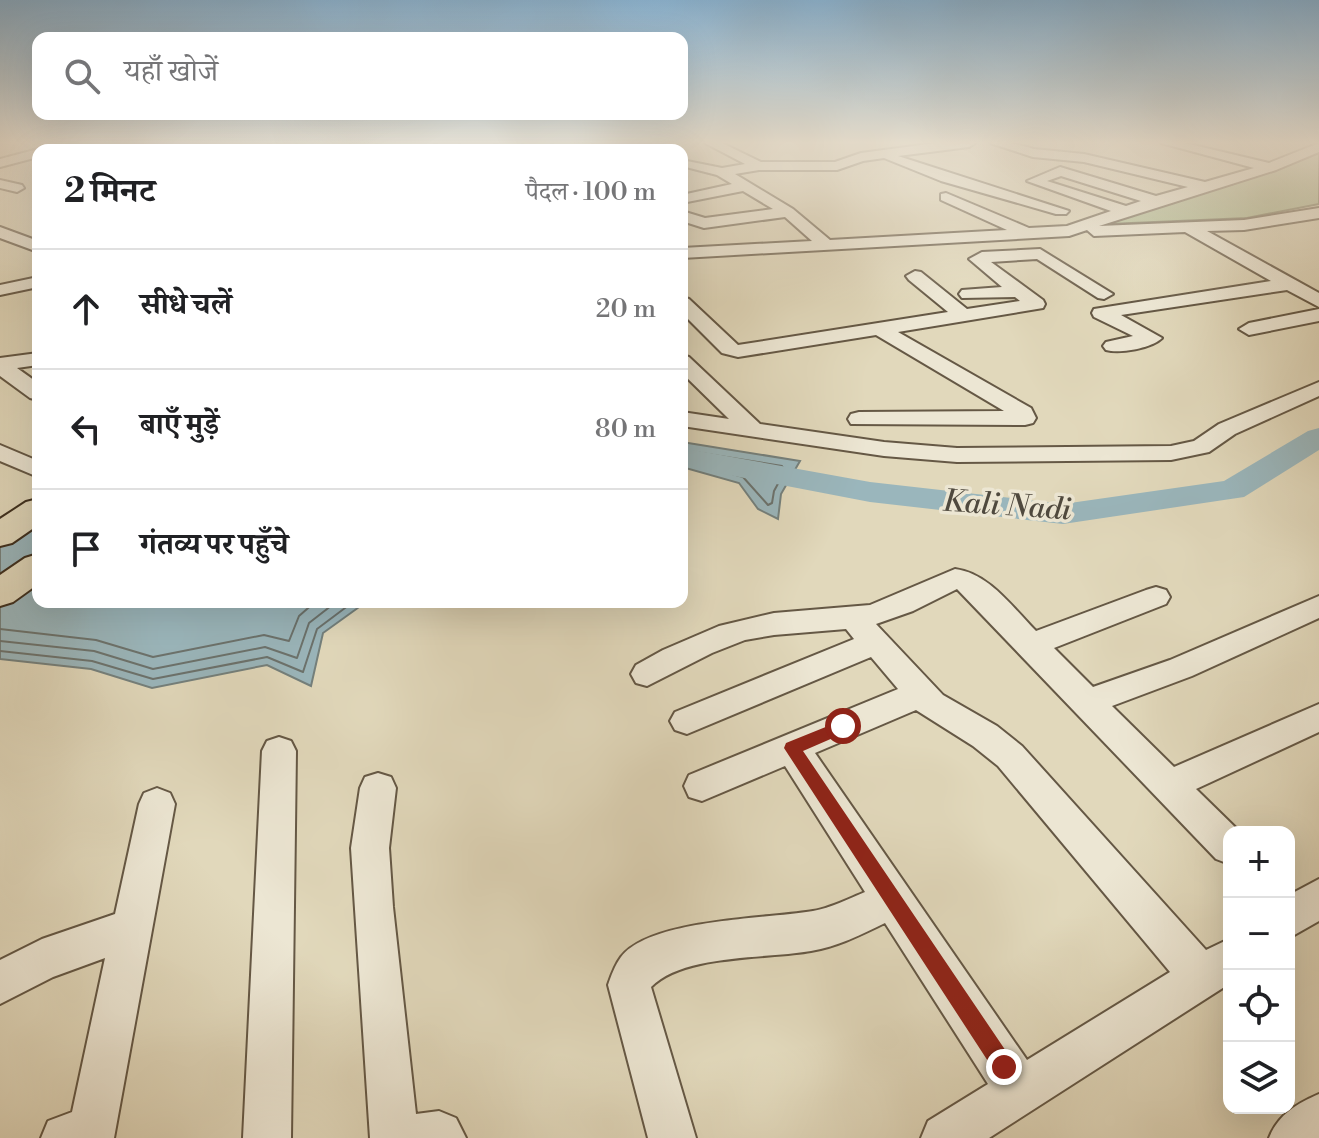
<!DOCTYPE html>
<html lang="hi">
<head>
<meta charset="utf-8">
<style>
	body { margin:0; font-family:"Libre Bodoni","Noto Serif Devanagari",serif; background:#f2f2f2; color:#202124 }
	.controls { position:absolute; right:24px; bottom:24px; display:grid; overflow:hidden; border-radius:16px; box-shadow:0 8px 32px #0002 }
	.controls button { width:72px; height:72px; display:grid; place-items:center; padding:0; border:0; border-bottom:2px solid #e0e0e0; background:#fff; color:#202124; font:40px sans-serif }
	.stop { position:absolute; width:24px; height:24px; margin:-18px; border:6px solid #8f2418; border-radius:50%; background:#fff }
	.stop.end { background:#8f2418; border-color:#fff; box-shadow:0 2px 8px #0008 }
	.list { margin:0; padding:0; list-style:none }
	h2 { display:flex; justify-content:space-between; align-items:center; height:104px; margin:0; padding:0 32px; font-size:34px }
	h2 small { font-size:26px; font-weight:400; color:#757577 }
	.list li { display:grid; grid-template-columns:52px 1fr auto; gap:24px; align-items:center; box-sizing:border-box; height:120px; padding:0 32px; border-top:2px solid #e0e0e0 }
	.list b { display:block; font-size:30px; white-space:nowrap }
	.list em { font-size:26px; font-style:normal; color:#757577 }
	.icon { flex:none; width:44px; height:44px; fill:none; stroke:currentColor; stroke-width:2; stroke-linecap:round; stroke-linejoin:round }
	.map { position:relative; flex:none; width:1319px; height:1138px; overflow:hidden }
	.search { position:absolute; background:#fff; box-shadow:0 8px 32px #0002; left:32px; top:32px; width:656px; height:88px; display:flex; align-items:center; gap:20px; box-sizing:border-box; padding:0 28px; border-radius:16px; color:#757577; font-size:30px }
	.panel { position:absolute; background:#fff; box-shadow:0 8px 32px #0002; left:32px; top:144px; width:656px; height:464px; border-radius:16px }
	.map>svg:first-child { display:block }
	.green { fill:#afbf93; stroke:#767658; stroke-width:2 }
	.water { fill:#9ab6bc; stroke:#74807d; stroke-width:2 }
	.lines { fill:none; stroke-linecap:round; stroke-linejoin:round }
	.shore { stroke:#6b726d; stroke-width:2 }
	.river { fill:#9ab6bc; fill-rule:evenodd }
	.minor-casing { stroke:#655845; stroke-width:4 }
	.major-casing { stroke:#3c2e1e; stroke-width:4 }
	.minor { fill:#ece6d3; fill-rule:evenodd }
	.major { fill:#e1d8bb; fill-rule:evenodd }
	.route { fill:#8f2418 }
	.labels { text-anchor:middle; stroke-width:7; stroke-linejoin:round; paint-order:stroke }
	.water-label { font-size:30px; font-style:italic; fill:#4f493e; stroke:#ece6d3 }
</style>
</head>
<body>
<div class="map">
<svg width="1319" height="1138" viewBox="0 0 1319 1138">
	<rect width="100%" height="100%" fill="#e1d8bb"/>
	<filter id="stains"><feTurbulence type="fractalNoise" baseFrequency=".0025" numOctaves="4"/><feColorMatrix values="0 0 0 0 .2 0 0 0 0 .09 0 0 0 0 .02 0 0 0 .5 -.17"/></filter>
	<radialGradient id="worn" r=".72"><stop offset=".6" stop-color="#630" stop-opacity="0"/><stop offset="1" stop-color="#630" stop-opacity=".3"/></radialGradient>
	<!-- green -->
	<path class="green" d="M1319,152v52l-72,14 -162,7z"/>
	<!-- water -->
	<path class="water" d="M682,442l118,19 -19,33 -3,25 -20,-10 -19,-26 -57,-16z
		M29,526l9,5v71h328l-43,31 -12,53 -44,-21 -115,23 -61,-19 -91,-10v-113z"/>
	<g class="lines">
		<!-- shore -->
		<path class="shore" d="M682,450l100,16 3,5 -11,20 -2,12 -4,2 -25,-28 -61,-17
			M0,629l96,11 57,17 111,-22 25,6 10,-25 16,-14
			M0,641l94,10 59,18 112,-22 32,11 12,-35 27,-21
			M0,651l92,10 61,18 114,-22 36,15 14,-43 36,-27"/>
		<!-- river -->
		<path class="river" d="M1319,428v22l-75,47 -181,27 -193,-22 -188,-36v-18l188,34 193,22 161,-23 84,-50z"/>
		<!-- minor casing -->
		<g class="minor-casing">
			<path id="minor" d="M86,143l16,7h-48l7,-4z
				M273,143h23l-18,7h-22z
				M440,143h19l-11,7h-14v-5z
				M500,143h22l-17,7h-21z
				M552,143h22l9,5 -13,2z
				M705,143h17l39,19h74l26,-9 75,-10h39l-6,4 -71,9 171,55 -3,3h-10l-115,-33 -57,-23 -21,3 -26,9h-78l-24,4 58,35 37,31 177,-10 -66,-30v-6l5,-1 83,35 38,-2 44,-15 -84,-30 33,-14 96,29 32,-9 -104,-25 -51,-5 -43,-14h22l22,6 50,5 121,28 49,-14 -93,-25h24l84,20 50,-20v9l-43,18 -177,56 145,-6 75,-12v10l-75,12 -37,1 112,62v14l-32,-17 -166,25 41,23c-10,10 -42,16 -56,12l-3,-4 3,-4 27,-6 -39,-19 -2,-4 2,-4 177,-28 -86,-49 -91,4 -7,-6 -18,6 -387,22v-10l130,-7 -27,-24 -81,11 -22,-7v-10l23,7 68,-9 -30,-18 -61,12v-8l50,-11 -15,-9 -35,-9v-6l40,8 23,-4zM1061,176l80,25 -15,5 -79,-25z
				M38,149l4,1h-4v7l-38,10v-8z
				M0,180l22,5 2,3 -7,4 -17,-4z
				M0,227l38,14v11l-38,-14z
				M1040,249l73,45 -9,5 -6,-1 -61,-39 -46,3 52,38 2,4 -2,4 -145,24 133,76 5,10 -3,5 -8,2 -174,-1 -3,-5 3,-5 8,-2 145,-1 -128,-76 -138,22 -16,-4 -40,-40v-16l7,2 49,46 210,-33 -39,-32 -3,-4 9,-5 6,1 46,37 53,-8 -5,-4 -53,1 -3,-4 3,-4 40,-3 -33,-28 13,-7z
				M38,277v10l-38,8v-10z
				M1319,309v12l-70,14 -10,-6 10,-6z
				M38,353v12l-21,3 21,15v17l-8,-2 -30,-22v-18z
				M682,355l7,2 71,67 124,18 73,6 214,-2 23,-5 25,-17 100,-42v14l-84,38 -26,18 -38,8 -214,2 -73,-6 -202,-30v-14l47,7 -47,-46z
				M0,445l38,16v16l-38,-16z
				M955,569c34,4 58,39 81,62l110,-41 10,-3 10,3 4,7 -4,7 -112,44 39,39 77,-27 149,-64v22l-127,58 -80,30 62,61 145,-63v28l-123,57 44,43h-11v32l-13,-5 -259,-270 -44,22 -37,13 67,71 54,31 25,20 184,204 23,-11v45l-240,154h-68l7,-17 60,-37 -103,-161c-23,11 -48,24 -74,28 -45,8 -128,3 -160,36l45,151h-48l-40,-153c3,-9 7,-20 13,-28 29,-38 146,-38 192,-46 18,-3 35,-12 52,-19l-80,-126 -83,35 -13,-4 -5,-11 5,-11 209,-86 -27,-32 -184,77 -12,-4 -5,-9 5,-9 179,-73 -8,-10 -72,6 -29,5 -33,13 -65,33 -11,-3 -5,-9 5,-9 27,-15 56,-24 55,-13 96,-8zM916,710l57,36 25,20 172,206 -143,88 -212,-307z
				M279,737l12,4 5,10 -5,387h-48l19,-387 5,-10z
				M378,773l13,4 5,11 -7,60 4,59 23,207 23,-3 17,7 10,20h-96l-19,-290 9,-60 5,-11z
				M157,788l13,5 5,11 -61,334h-73l7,-17 24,-9 33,-154 -52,19 -53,27v-44l42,-21 73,-25 24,-110 5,-11z
				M1319,879v42l-30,17v-43z
				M1319,1094v44h-50c9,-23 27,-34 50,-44z"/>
		</g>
		<!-- major casing -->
		<g class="major-casing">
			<path id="major" d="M351,143h23l10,7h-22z
				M573,143h19l-7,7h-19z
				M38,499v26l-26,18 -12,3v-27l26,-17z
				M38,554v30l-25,18 -13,4v-31l25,-17z"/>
		</g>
		<!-- minor -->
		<use href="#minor" class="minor"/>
		<!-- major -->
		<use href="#major" class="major"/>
	</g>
	<!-- sky -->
	<linearGradient id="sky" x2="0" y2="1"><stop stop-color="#89b5d6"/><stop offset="0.47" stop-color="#f2ede0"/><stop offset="1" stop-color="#f2ede0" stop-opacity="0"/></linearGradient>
	<rect width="1319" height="303" fill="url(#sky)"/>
	<!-- route -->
	<path class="route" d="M843,720l8,6 -2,5 -46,20 209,309 3,7 -3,8 -8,3 -7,-3 -213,-327 2,-5z"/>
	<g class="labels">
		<!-- water labels -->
		<g class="water-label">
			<text transform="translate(1007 505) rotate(4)" y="10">Kali Nadi</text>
		</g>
	</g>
	<rect width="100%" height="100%" filter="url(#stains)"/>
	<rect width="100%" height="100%" fill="url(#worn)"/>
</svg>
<div class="controls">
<button>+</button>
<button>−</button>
<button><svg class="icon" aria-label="locate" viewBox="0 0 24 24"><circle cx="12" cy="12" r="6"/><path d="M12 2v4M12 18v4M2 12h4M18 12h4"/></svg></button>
<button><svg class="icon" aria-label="layers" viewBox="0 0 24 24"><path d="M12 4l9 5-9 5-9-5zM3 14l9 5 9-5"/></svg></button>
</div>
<div class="stop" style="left:843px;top:726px"></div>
<div class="stop end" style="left:1004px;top:1067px"></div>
<div class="search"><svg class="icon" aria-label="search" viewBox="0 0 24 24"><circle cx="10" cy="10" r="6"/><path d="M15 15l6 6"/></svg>यहाँ खोजें</div>
<section class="panel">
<h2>2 मिनट<small>पैदल · 100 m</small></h2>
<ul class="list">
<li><svg class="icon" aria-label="ahead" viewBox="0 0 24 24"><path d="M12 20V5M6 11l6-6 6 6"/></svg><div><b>सीधे चलें</b></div><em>20 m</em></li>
<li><svg class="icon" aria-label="left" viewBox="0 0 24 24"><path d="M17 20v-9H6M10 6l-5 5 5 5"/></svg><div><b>बाएँ मुड़ें</b></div><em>80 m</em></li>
<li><svg class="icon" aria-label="arrive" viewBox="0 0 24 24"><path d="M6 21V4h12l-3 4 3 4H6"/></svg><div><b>गंतव्य पर पहुँचे</b></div></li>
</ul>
</section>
</div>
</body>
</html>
